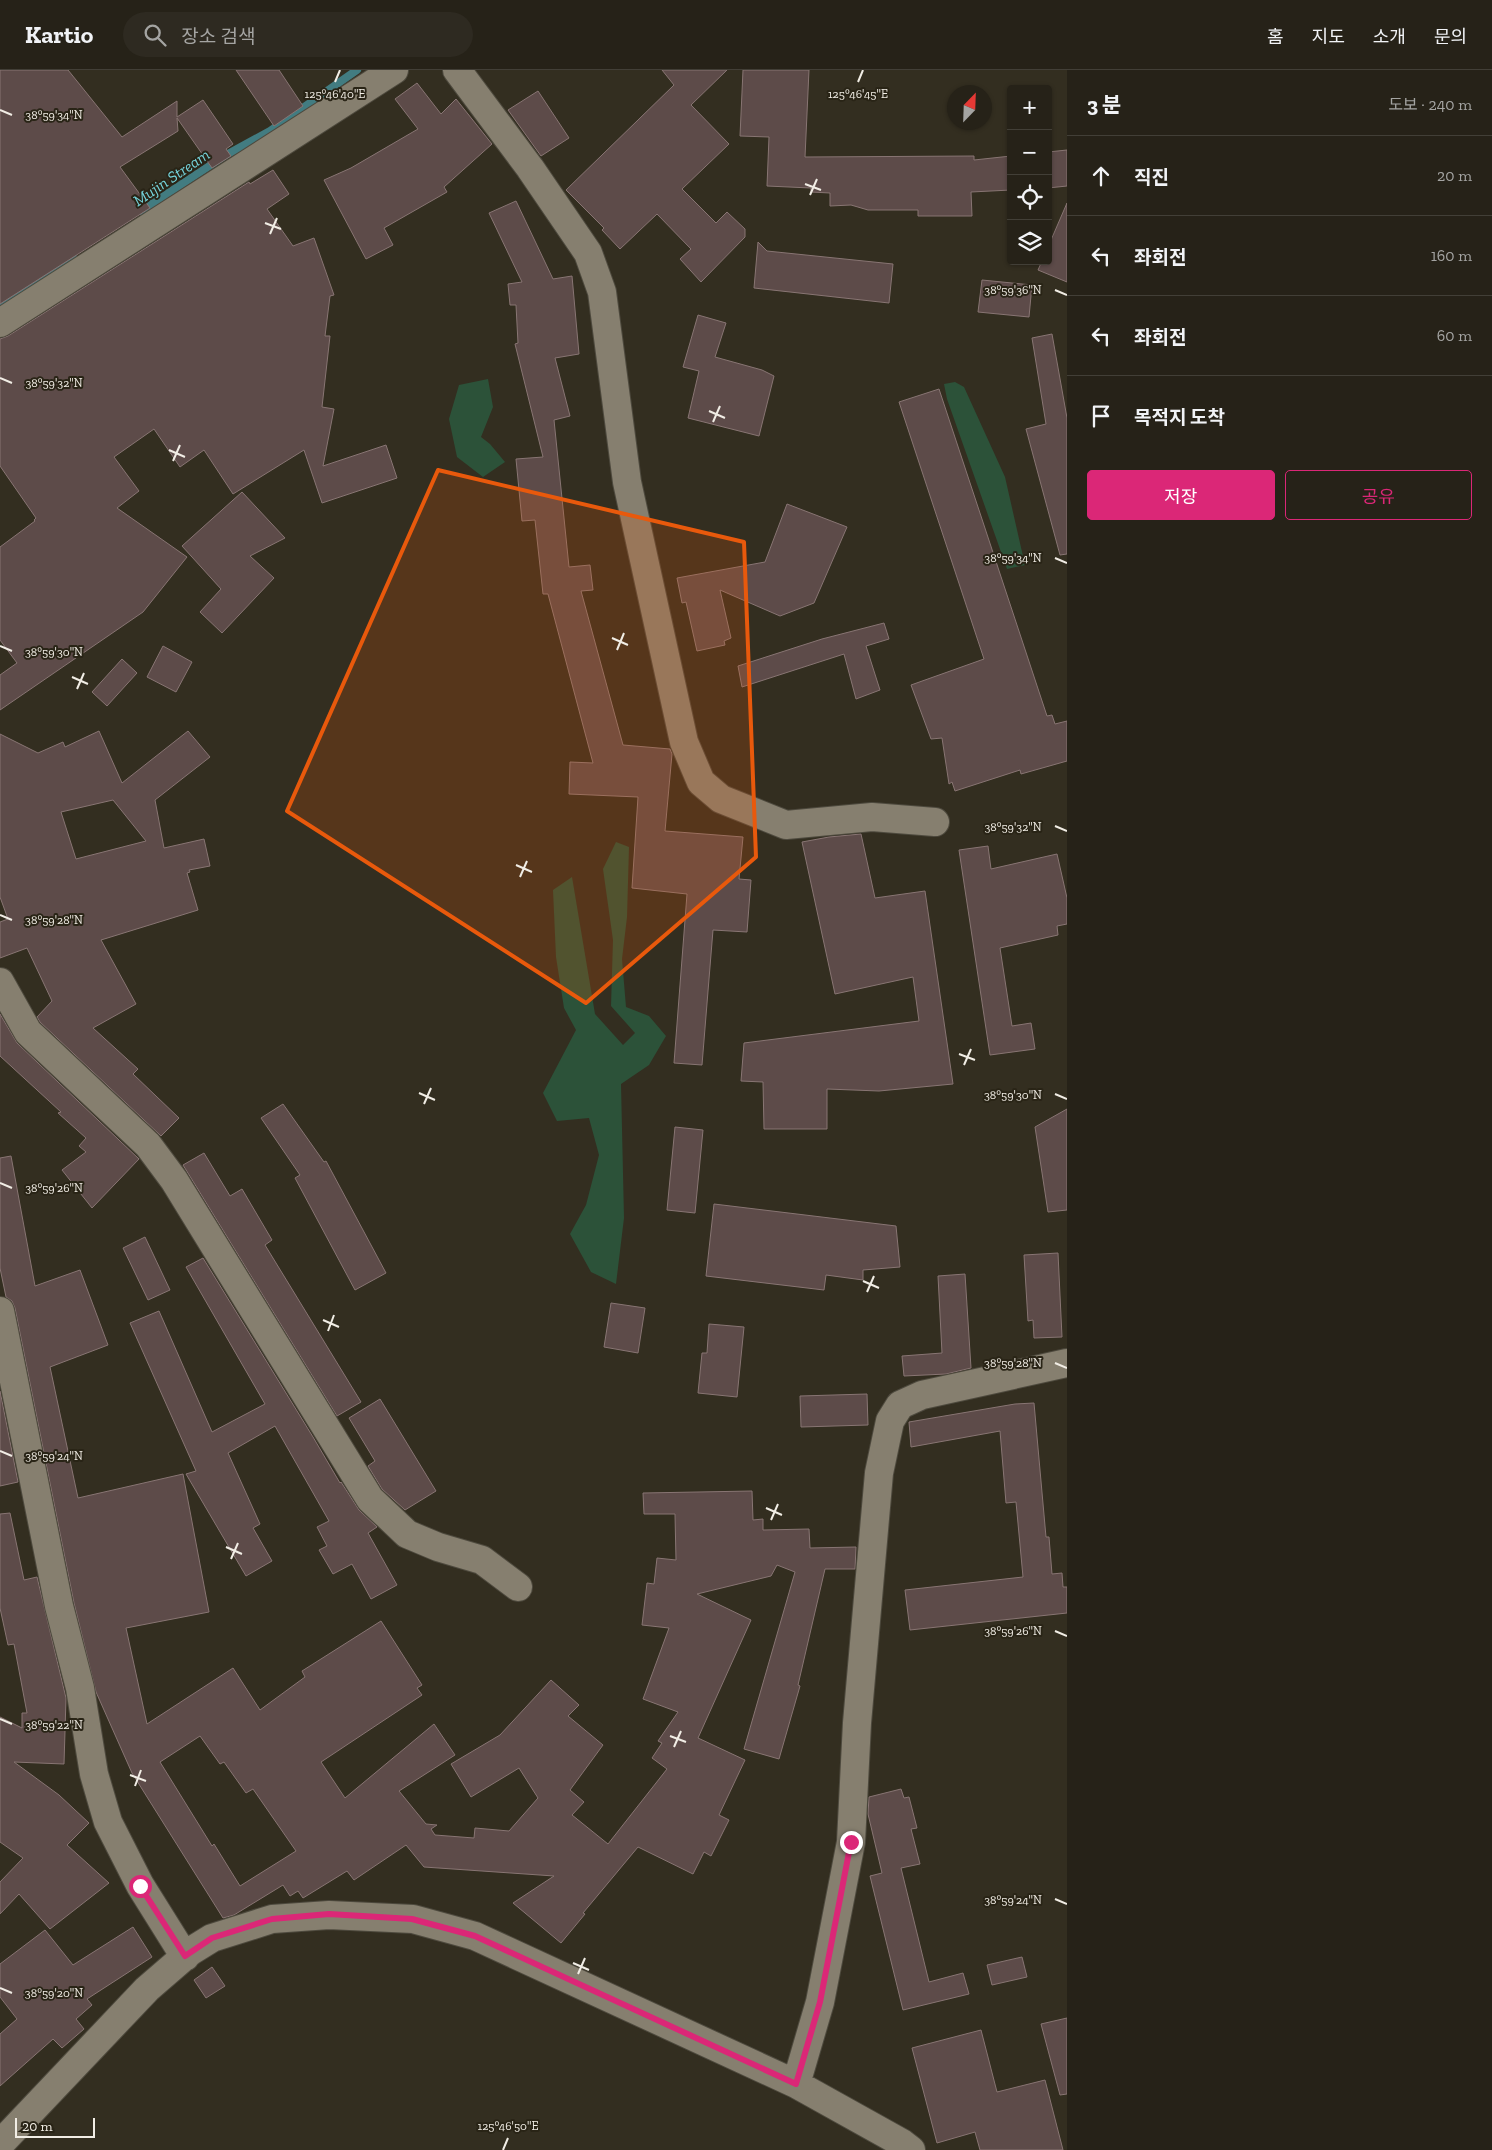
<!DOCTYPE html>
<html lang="ko">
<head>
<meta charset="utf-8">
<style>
	body { margin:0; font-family:"Zilla Slab","Noto Sans KR",serif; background:#2e2a21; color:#f1f3f6 }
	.controls { position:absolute; right:15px; top:15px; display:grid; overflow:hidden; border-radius:5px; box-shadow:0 1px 4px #0004 }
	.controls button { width:45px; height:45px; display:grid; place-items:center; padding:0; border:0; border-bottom:1px solid #423f37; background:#262218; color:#f1f3f6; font:25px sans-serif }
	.compass { position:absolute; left:947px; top:15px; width:45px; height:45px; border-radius:50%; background:#262218; box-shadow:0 1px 4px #0004; rotate:23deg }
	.scale { position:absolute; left:15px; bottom:12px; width:80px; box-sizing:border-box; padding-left:5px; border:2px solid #f1ede5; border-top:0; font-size:14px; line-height:18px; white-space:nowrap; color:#f1ede5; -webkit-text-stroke:4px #292416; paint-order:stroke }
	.stop { position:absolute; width:15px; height:15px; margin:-11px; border:4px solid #db2777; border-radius:50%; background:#fff }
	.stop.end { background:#db2777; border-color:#fff; box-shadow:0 1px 5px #0008 }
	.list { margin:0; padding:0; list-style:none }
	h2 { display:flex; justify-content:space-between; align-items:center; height:65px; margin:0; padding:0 20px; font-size:21px }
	h2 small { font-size:16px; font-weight:400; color:#a4a4a2 }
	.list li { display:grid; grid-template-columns:32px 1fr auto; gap:15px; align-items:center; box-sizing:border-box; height:80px; padding:0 20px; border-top:1px solid #423f37 }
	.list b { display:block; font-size:19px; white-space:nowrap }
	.list em { font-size:16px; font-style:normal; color:#a4a4a2 }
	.actions { display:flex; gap:10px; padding:15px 20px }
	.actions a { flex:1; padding:11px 0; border:1px solid #db2777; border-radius:5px; text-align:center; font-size:18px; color:#db2777 }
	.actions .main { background:#db2777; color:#fff }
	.icon { flex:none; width:28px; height:28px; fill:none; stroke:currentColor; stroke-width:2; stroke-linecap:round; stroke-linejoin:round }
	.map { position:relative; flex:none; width:1067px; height:2080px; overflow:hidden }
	header { display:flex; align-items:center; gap:30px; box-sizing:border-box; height:70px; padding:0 25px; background:#262218; border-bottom:1px solid #423f37 }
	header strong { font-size:24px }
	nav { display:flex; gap:28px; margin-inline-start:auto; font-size:18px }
	.search { width:350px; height:45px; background:#2e2a21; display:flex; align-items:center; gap:12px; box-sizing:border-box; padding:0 18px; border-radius:28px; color:#a4a4a2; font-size:19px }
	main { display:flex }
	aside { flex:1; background:#262218 }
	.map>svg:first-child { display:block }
	.green { fill:#2c5239 }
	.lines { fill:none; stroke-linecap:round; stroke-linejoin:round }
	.stream { stroke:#427c81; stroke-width:8 }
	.building { fill:#5d4b49; stroke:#887573; fill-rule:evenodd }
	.minor-casing { stroke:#4e4a3e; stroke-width:30 }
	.minor { stroke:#867f6f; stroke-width:28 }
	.route { stroke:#db2777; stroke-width:6 }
	.marked { fill:#e8590c; fill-opacity:0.2; stroke:#e8590c; stroke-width:4; stroke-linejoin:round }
	.ticks { fill:none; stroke:#f1ede5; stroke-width:2 }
	.labels { text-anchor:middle; stroke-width:4; stroke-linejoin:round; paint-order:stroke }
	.water-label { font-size:16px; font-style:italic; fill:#75d4dc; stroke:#292416 }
	.ticks-label { font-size:12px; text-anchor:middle; fill:#f1ede5; stroke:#292416; stroke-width:4; stroke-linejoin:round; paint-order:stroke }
</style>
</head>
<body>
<header>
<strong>Kartio</strong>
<div class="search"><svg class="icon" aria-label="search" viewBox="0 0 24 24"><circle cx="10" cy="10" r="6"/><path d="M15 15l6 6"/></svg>장소 검색</div>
<nav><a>홈</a><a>지도</a><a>소개</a><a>문의</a></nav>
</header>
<main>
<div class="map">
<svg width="1067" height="2080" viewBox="0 0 1067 2080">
	<rect width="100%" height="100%" fill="#332e20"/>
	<!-- green -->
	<path class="green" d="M488,309l5,28 -12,30 9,7 15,18 -22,15 -26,-20 -8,-38 10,-34z
		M955,312l9,5 41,90 20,88 -18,4 -60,-170 -3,-15z
		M616,772l13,5 -2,70 -5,42 4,48 23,9 17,20 -17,29 -28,19 3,134 -8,66 -25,-12 -21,-38 16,-29 13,-50 -10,-37 -32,3 -14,-28 33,-63 -12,-22 -8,-51 -3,-67 19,-13 23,137 28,31 12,-12 -24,-27 2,-66 -10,-71z"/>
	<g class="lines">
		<!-- stream -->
		<path class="stream" d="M141,141l85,-56 44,-24 87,-61
			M0,237l73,-50"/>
	</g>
	<!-- building -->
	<path class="building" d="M0,0h68l54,67 55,-36v16l26,-17 30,44 -7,5 5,7 -19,12 -35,-50 1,13 -58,36 30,41 -150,96z
		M236,0h43l24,36 -29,20z
		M662,0h65l-36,35 38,39 -47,45 34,34 11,-11 18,17v8l-44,45 -21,-23 11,-10 -34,-35 -37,35 -18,-19 2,-2 -38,-38 108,-105z
		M743,0h66l-4,87 169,-1v4l37,-4v34l-40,2 1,24h-54v-6h-50l-17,-5 -21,1v-13l-19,-1v-4l-44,-2 2,-49 -29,-1z
		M417,13l24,31 15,-15 36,45 -48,43 3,5 -63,36 9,17 -27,14 -42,-79 27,-12 67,-39 -23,-30z
		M538,21l31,47 -28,18 -33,-46z
		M1067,80v36l-19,2v-36z
		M273,100l16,24 -22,15 26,37 21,-8 20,57 -4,1 -5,40h5l-8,71 12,2 -11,57 63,-21 11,33 -75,25 -18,-53 -71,44 -29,-44 -24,17 -26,-38 -40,28 25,34 -22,17 70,49 -44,55 -143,98v-35l17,-12 -17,-23v-93l35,-26 -1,-1 2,-2 -36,-52v-127l8,-3 241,-154 1,2z
		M516,131l37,78 19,-3 7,78 -24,4 15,58 -16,4 15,147 21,-2 3,25 -12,1 42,154 47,4 2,5 -7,77 78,6 -4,42 12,1 -4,52 -34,-2 -11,135 -28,-2 13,-169 -55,-6 6,-91 -69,-3 1,-32 23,1 -45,-169h-5l-8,-74 -13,1 -6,-62 27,-2 -28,-113 3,-1 -2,-38h-6l-2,-21 14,-2 -33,-69z
		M1067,133v79l-29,-12 4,-9h6v-14z
		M758,172l9,9 126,13 -4,39 -135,-15z
		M982,210l50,5 -3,32 -51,-5z
		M698,245l28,8 -11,34 47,13 12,6 -15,60 -71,-18 11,-47 -16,-4z
		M1052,264l15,84v136l-7,1 -34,-126 20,-5 -14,-86z
		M939,319l108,327 5,-1 3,9 12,-3v40l-46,13 -1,-4 -65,21 -3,-9 -3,2 -7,-46 -11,1 -20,-54 73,-26 -85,-257z
		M242,422l43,46 -35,18 24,22 -52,55 -22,-21 21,-23 -39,-43z
		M787,434l60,23 -33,76 -34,13 -60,-26 11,48 -7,3 1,4 -28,6 -11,-49 -4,1 -5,-25 88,-16z
		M884,553l5,16 -23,7 14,44 -24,9 -12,-45 -102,33 -4,-21 84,-27z
		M163,576l29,16 -16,30 -29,-15z
		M122,589l15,14 -30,33 -15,-14z
		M99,661l23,52 66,-52 22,26 -55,43 9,48 40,-9 6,27 -21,4 1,2 -3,1 11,37 -97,30 35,64 -43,24 45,41 -5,5 46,44 -18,18 -121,-114 -3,-5 15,-16 -25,-53 -27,10v-36l8,-3 -8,-22v-163l38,19 25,-11 2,5zM113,730l33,41 -70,18 -15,-47z
		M861,764l14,64 50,-7 28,193 -74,7 -52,-2v40h-63l-1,-47 -22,-1 3,-38 175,-22 -6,-44 -78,17 -33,-152 27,-5z
		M988,776l3,23 66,-15 10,44v26l-10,2 1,9 -58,13 12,78 19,-3 4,26 -45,6 -31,-205z
		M0,944l17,29 122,116 -47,49 -30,-38 24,-18 -7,-6 7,-8 -28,-25 3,-1 -61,-56z
		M283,1034l41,58 2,-1 60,112 -31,17 -60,-112 5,-3 -39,-57z
		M1067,1039v101l-19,2 -13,-85z
		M675,1057l28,3 -8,83 -28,-3z
		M204,1083l26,43 12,-7 30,51 -7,5 96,157 -24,14 -154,-251z
		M11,1086l24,130 45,-16 28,75 -58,22 28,131 105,-24 26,138 -83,16 21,96 86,-56 27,42 45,-33 -3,-6 79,-50 41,64 -5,3 5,7 -101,67 24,36 89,-74 21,31 -56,36 27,33 11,1 -6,4 4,6 39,3 1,-10 34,3 29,-33 -19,-30 -48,29 -20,-33 49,-29 51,-55 28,25 -11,11 35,29 -33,45 14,12 -12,13 36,29 59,-75 -15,-11 10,-15 -4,-2 20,-29 -35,-13 26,-71 -27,-3 5,-42 7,1 3,-26 19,2 -1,-46h-31l-1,-21 109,-2 1,29 10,-1v11l46,-1 1,19 46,-1 -1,22h-30l-27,116 2,1 -21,73 -35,-10 51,-177 -18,-7 -6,11 -74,18 54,26 -53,118 47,22 -26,55 10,5 -18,36 -7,-4 -11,22 -55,-27 -55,66 2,1 -24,29 -48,-40 41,-27 -130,-9 -18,-22 -52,35 -7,-9 -44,27 -5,-7 -8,5 -7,-11 -49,30 -11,3 -91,-145 -36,-81 -22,-89 -59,-295 -3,-7 -6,-4 -6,-29v-110zM200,1666l20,28 4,-2 22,31 7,-4 43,62 -56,35 -26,-42 -2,2 -52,-84z
		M714,1134l182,22 4,41 -37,3v10l-37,-5 -2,15 -118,-14z
		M145,1167l25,53 -22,10 -25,-52z
		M1058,1183l4,84 -28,1 -1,-18 -5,1 -4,-66z
		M203,1188l110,179 27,46 1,-1 18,28 18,17 -9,6 29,52 -26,14 -19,-35 -19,10 -14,-24 8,-4 -10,-19 12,-6 -54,-95 -47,27 32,71 -7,4 19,33 -26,15 -60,-102 10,-3 -66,-148 29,-12 53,121 53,-28 -79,-137z
		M965,1204l6,94 -25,6 -42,2 -2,-20 40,-3 -4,-77z
		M611,1233l34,5 -7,45 -34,-6z
		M709,1254l35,3 -7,70 -39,-4 4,-40h5z
		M0,1321l18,91 -18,4z
		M867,1324l1,31 -67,2 -1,-31z
		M380,1329l56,92 -31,19 -23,-21 -14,-23 7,-5 -26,-43z
		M1034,1333l12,134h3l3,37 10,-1 1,14h4v26l-157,17 -5,-40 118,-13 -7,-75 -10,1 -6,-72 -89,16 -2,-25 106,-18z
		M10,1443l14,67 13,-3 29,121 -2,66 -50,-2 45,33 30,28 -22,22 42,38 -59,46 -31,-35 -19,20v-32l23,-24 -23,-16v-125l22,11v-15h5l-13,-69 -6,1 -8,-37v-94z
		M901,1719l3,9 5,-1 8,31 -6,1 9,35 -19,4 28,114 34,-9 6,21 -66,16 -33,-134 12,-3 -14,-59 1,-17z
		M133,1857l19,30 -65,42 5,6 -16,14 8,10 -22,19 -9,-9 -53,47v-52l17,-15 -17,-22v-33l45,-34 28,35z
		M1022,1887l5,20 -35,8 -5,-20z
		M212,1897l13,19 -19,12 -12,-18z
		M1067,1948v76l-7,1 -19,-71z
		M981,1960l16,62 48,-12 18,70h-83l-5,-18 -38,11 -25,-95z"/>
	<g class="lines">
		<!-- minor casing -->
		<g class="minor-casing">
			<path id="minor" d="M457,0l73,98 58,85 14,39 25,190 57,260 17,40 20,17 65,26 86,-8 63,5
				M0,253l394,-253
				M0,912l28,50 120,113 26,35 196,319 37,35 31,13 44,13 36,27
				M0,1241l59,295 21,82 14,86 14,48 32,63 45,72
				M796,2014l24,-82 31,-160 6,-119 22,-250 11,-52 10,-16 22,-10 145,-32
				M0,2074l147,-155 44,-38 21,-13 60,-19 57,-4 84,4 62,17 321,148 106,59 9,7"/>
		</g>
		<!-- minor -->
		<use href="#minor" class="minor"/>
	</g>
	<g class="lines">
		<!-- route -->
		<path class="route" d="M140,1816l45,70 27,-18 60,-19 57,-5 83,5 63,17 321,148 24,-82 31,-160"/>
	</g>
	<!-- marked area -->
	<path class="marked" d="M438,400l306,72 12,315 -170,146 -299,-192z"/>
	<!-- ticks -->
	<path class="ticks" d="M335,12l5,-12M858,12l5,-12M0,40l12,5M805,114l16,6M810,125l7,-16M265,153l16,6M270,164l7,-16M1055,220l12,5M0,308l12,5M709,341l16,7M713,352l7,-16M169,380l16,7M173,391l7,-16M1055,488l12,5M612,568l16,7M0,576l12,5M617,580l7,-17M72,607l16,7M77,619l7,-16M1055,756l12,5M516,795l16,7M520,807l7,-16M0,845l12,5M959,984l16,6M964,995l7,-16M419,1023l16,7M1055,1024l12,5M424,1034l7,-16M0,1113l12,5M863,1211l16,7M867,1222l7,-16M323,1250l16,7M328,1261l6,-16M1055,1293l12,5M0,1381l12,5M766,1438l16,7M771,1450l7,-16M226,1477l16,7M231,1489l7,-16M1055,1561l12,5M0,1649l12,5M670,1666l16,6M674,1677l7,-16M130,1705l16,6M135,1716l6,-16M1055,1829l12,5M573,1893l16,7M578,1904l7,-16M0,1918l12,5M503,2080l5,-12"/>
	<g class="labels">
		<!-- water labels -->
		<g class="water-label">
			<text transform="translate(171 107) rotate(-34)" y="6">Mujin Stream</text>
		</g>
	</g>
	<g class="ticks-label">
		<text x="335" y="28">125°46'40"E</text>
		<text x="858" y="28">125°46'45"E</text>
		<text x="54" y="49">38°59'34"N</text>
		<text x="1013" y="224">38°59'36"N</text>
		<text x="54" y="317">38°59'32"N</text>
		<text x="1013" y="492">38°59'34"N</text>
		<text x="54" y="586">38°59'30"N</text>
		<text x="1013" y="761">38°59'32"N</text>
		<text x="54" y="854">38°59'28"N</text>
		<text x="1013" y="1029">38°59'30"N</text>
		<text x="54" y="1122">38°59'26"N</text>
		<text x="1013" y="1297">38°59'28"N</text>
		<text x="54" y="1390">38°59'24"N</text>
		<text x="1013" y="1565">38°59'26"N</text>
		<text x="54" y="1659">38°59'22"N</text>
		<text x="1013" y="1834">38°59'24"N</text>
		<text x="54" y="1927">38°59'20"N</text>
		<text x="508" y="2060">125°46'50"E</text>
	</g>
</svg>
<div class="controls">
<button>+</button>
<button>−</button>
<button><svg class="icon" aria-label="locate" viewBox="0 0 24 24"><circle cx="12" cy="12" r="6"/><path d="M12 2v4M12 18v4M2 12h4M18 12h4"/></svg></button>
<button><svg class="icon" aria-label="layers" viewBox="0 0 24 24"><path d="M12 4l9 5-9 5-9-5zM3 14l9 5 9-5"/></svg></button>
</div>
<svg class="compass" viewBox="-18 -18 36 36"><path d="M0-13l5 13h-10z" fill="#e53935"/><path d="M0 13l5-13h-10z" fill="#a4a4a2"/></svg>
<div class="scale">20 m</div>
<div class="stop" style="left:140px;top:1816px"></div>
<div class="stop end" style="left:851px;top:1772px"></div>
</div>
<aside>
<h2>3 분<small>도보 · 240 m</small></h2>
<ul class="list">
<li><svg class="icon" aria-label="ahead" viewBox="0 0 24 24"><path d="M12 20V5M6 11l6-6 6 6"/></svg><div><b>직진</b></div><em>20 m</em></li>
<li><svg class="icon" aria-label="left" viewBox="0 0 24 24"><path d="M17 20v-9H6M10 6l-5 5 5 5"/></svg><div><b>좌회전</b></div><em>160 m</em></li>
<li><svg class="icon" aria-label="left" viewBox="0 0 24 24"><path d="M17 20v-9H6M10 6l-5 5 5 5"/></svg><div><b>좌회전</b></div><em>60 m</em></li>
<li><svg class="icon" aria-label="arrive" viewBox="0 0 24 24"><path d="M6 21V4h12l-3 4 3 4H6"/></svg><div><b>목적지 도착</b></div></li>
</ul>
<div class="actions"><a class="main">저장</a><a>공유</a></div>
</aside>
</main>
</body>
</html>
